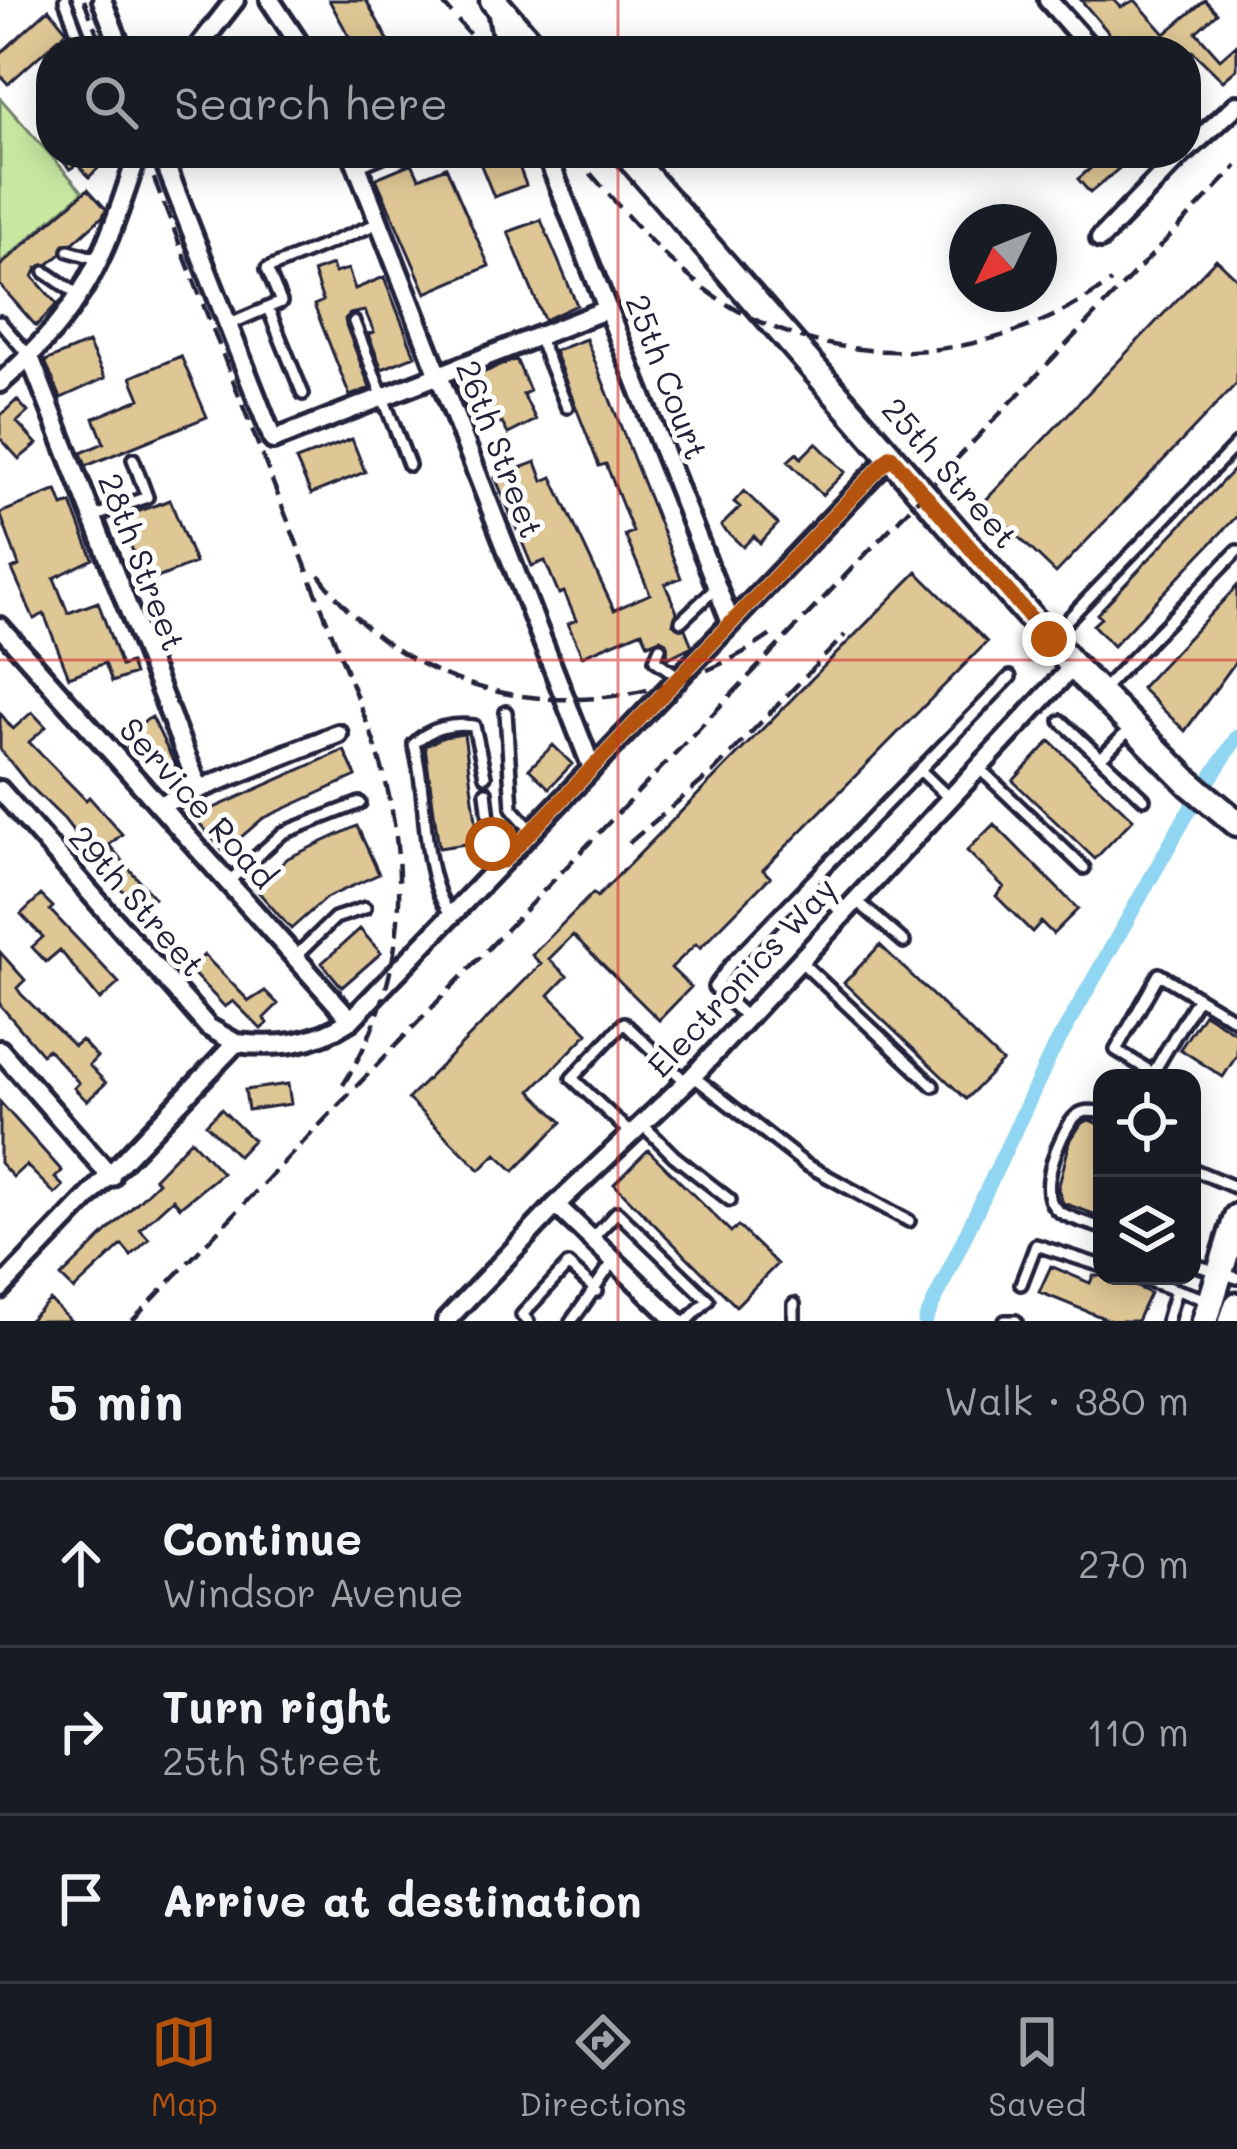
<!DOCTYPE html>
<html lang="en">
<head>
<meta charset="utf-8">
<style>
	body { margin:0; font-family:Mali,sans-serif; background:#242831; color:#f1f3f6 }
	.controls { position:absolute; right:36px; bottom:36px; display:grid; overflow:hidden; border-radius:24px; box-shadow:0 6px 30px #0003 }
	.controls button { width:108px; height:108px; display:grid; place-items:center; padding:0; border:0; border-bottom:3px solid #363941; background:#171b24; color:#f1f3f6; font:60px sans-serif }
	.compass { position:absolute; left:949px; top:204px; width:108px; height:108px; border-radius:50%; background:#171b24; box-shadow:0 6px 30px #0003; rotate:227deg }
	.stop { position:absolute; width:36px; height:36px; margin:-27px; border:9px solid #b45309; border-radius:50%; background:#fff }
	.stop.end { background:#b45309; border-color:#fff; box-shadow:0 3px 12px #0008 }
	.list { margin:0; padding:0; list-style:none }
	h2 { display:flex; justify-content:space-between; align-items:center; height:156px; margin:0; padding:0 48px; font-size:51px }
	h2 small { font-size:39px; font-weight:400; color:#9ea1a6 }
	.list li { display:grid; grid-template-columns:78px 1fr auto; gap:36px; align-items:center; box-sizing:border-box; height:168px; padding:0 48px; border-top:3px solid #363941 }
	.list b { display:block; font-size:45px; white-space:nowrap }
	.list p { margin:0; font-size:39px; white-space:nowrap; color:#9ea1a6 }
	.list em { font-size:39px; font-style:normal; color:#9ea1a6 }
	.icon { flex:none; width:66px; height:66px; fill:none; stroke:currentColor; stroke-width:2; stroke-linecap:round; stroke-linejoin:round }
	.map { position:relative; flex:none; width:1237px; height:1321px; overflow:hidden }
	.search { position:absolute; background:#171b24; box-shadow:0 6px 30px #0003; left:36px; right:36px; top:36px; height:132px; display:flex; align-items:center; gap:30px; box-sizing:border-box; padding:0 42px; border-radius:48px; color:#9ea1a6; font-size:45px }
	.sheet { height:660px; background:#171b24 }
	nav { display:flex; justify-content:space-around; align-items:center; box-sizing:border-box; height:168px; border-top:3px solid #363941; background:#171b24; font-size:33px; color:#9ea1a6 }
	nav a { display:grid; justify-items:center; gap:6px }
	nav .on { color:#b45309 }
	.map>svg:first-child { display:block }
	.green { fill:#c8e8a1; stroke:#75856e; stroke-width:3 }
	.lines { fill:none; stroke-linecap:round; stroke-linejoin:round }
	.canal { stroke:#90d5f2; stroke-width:15 }
	.building { fill:#dfc795; stroke:#22223b; stroke-width:3 }
	.service-casing { stroke:#22223b; stroke-width:18 }
	.minor-casing { stroke:#22223b; stroke-width:26 }
	.secondary-casing { stroke:#22223b; stroke-width:33 }
	.service { stroke:#fff; stroke-width:9 }
	.minor { stroke:#fff; stroke-width:16 }
	.secondary { stroke:#fff; stroke-width:24 }
	.rail { stroke:#22223b; stroke-width:4.5; stroke-dasharray:18 9; stroke-linecap:butt }
	.route { stroke:#b45309; stroke-width:15 }
	.grid { fill:none; stroke:#d62828; stroke-width:3; stroke-opacity:0.55 }
	.labels { text-anchor:middle; stroke-width:10; stroke-linejoin:round; paint-order:stroke }
	.street-label { font-size:33px; fill:#22223b; stroke:#fff }
</style>
</head>
<body>
<div class="map">
<svg width="1237" height="1321" viewBox="0 0 1237 1321">
	<rect width="100%" height="100%" fill="#fff"/>
	<filter id="ink" filterUnits="userSpaceOnUse"><feTurbulence type="fractalNoise" baseFrequency=".00833" numOctaves="2"/><feDisplacementMap in="SourceGraphic" scale="24" xChannelSelector="R" yChannelSelector="G"/><feConvolveMatrix kernelMatrix="1 2 1 2 8 2 1 2 1" color-interpolation-filters="sRGB"/></filter>
	<g filter="url(#ink)">
		<!-- green -->
		<path class="green" d="M0,98l83,94 -83,72z"/>
		<g class="lines">
			<!-- canal -->
			<path class="canal" d="M925,1321l125,-265 136,-240 51,-79"/>
		</g>
		<!-- building -->
		<path class="building" d="M329,0h37l28,51h-37z
			M1081,0h33l7,7 14,-7 30,34 40,-34 12,13 -21,19 24,27 17,-15v25l-14,12 -31,-30h-68z
			M49,9l18,22 -59,53 -8,-9v-21z
			M55,153h59l-25,24 -12,-13 -7,5z
			M476,153h38l12,32 -32,12z
			M1108,153l14,13 -32,27 -12,-14z
			M412,163l7,15 27,-11 43,99 -63,27 -50,-115z
			M88,189l18,20 -3,7 -30,27 -9,1 -3,10 -12,10 -12,4 -4,9 24,27 -21,22 -36,-41v-19z
			M541,220l36,85 -33,15 -36,-88z
			M1216,259l21,20v104l-181,190 -73,-70z
			M332,265l3,8 13,-4 7,20 29,-12 31,79 -33,13 -14,-35 6,-2 -9,-21 -15,3 -5,5 1,6 24,63 -20,8 -36,-91 9,-4 -10,-29z
			M586,339l95,239 -16,6 12,28 -4,12 12,5 7,17 -24,12 -2,-16 -6,-3 -12,5 -6,-13 -60,25 -14,-32 8,-4 -12,-28 -5,2 -14,-33 -13,5 -37,-89 41,-15 7,19 9,-4 62,133 36,-16 -25,-59 8,-3 -27,-68 -7,2 -45,-115z
			M88,343l17,35 -44,20 -16,-37z
			M181,356l26,61 -121,49 -5,-13 23,-10 -10,-25 46,-19 -9,-22z
			M516,359l14,32 -7,3 13,26 -28,14 -6,-11 -17,8 -8,-17 -8,3 -13,-33z
			M17,400l11,12 -11,10 20,22 -18,15 -19,-21v-22z
			M352,439l13,33 -54,22 -15,-34z
			M816,443l29,29 -23,23 -34,-34 9,-8 4,5z
			M1237,466v50l-124,130 -20,-21 8,-7 -4,-4z
			M57,490l6,16 8,-3 22,56 -39,19 14,35 30,-11 23,64 9,-3 4,11 -22,8 -7,-19 -36,14 -25,-63 -10,5 -22,-50 7,-3 -19,-53z
			M744,491l34,33 -18,19 -6,-7 -11,11 -22,-21 19,-19 -6,-5z
			M170,500l25,63 -50,20 -25,-65z
			M917,572l70,70 -224,228 7,7 -70,71 -4,-4 -25,24 20,19 -32,33 -86,-85 -24,24 18,17 -18,19 39,38 -57,58 31,31 -48,49 -18,-17 -16,16 -72,-71 133,-135 -9,-9 61,-62 4,4z
			M1237,586v74l-52,71 -44,-43z
			M32,712l14,15 -17,15 57,58 3,-3 33,37 -13,11 45,53 -13,11 -64,-65 4,-3 -17,-22 -36,-35 -28,-35v-36l13,16z
			M152,717l27,56 -13,7 -21,-39 -16,9 -8,-16z
			M464,734l15,108 -40,6 -14,-102 19,-9z
			M1050,741l83,78 -38,40 -82,-78z
			M553,745l19,19 -23,24 -20,-19z
			M344,750l12,26 -94,43 -38,33 -30,-35z
			M994,824l84,85 -25,25 -12,-12 -9,10 -36,-36 8,-9 -37,-36z
			M357,826l22,48 -53,24 -35,31 -36,-41 33,-30z
			M41,895l12,12 -3,3 69,73 -19,17 -40,-50 -14,12 -14,-15 11,-10 -22,-23z
			M360,929l21,24 -39,34 -20,-24z
			M880,945l122,117 -36,37 -122,-116z
			M0,952l25,28 -8,8 4,6 53,52 7,-6 16,17 -8,8 17,18 -19,18 -13,-13 5,-5 -31,-34 -6,5 -42,-49z
			M204,955l45,46 16,-10 13,13 -14,14 4,5 -7,6 -28,-28 -8,6 -36,-38z
			M1204,1013l33,21v21l-14,22 -43,-28z
			M288,1084l3,20 -43,6 -3,-20z
			M0,1102l62,69 -7,7 8,8 -8,8 -29,-29 -13,12 -13,-14z
			M221,1109l32,31 -15,16 -32,-32z
			M1089,1120l13,5v92l-39,-14 -5,-14 12,-48 11,-17z
			M191,1140l31,33 -42,34 -7,-8 -33,30 9,10 -18,17 -9,-11 -48,45 -13,-13 97,-95 -4,-4z
			M648,1150l83,82 7,-6 39,38 -41,42 -122,-122z
			M1051,1266l39,17 3,-7h19l38,17 -13,28h-26l-72,-29z
			M50,1300l21,21h-43z"/>
		<g class="lines">
			<!-- service casing -->
			<g class="service-casing">
				<path id="service" d="M65,0l19,51
					M357,167l33,-14
					M69,251l29,8
					M45,272l35,24
					M268,308l35,86
					M0,322l30,35
					M354,322l55,143
					M228,325l53,-23 -14,-33 112,-46
					M538,336l29,71
					M93,517l54,-20 -14,-38
					M681,621l36,-34
					M1049,639l188,-195
					M660,648l-5,12 24,17
					M1103,689l134,-138
					M506,712l6,96 20,23
					M1061,721l83,78
					M1101,758l30,-30
					M979,768l105,100
					M920,770l30,29
					M486,792l6,52 11,17
					M228,882l55,-49 77,-30
					M811,882l32,32
					M856,900l48,42
					M451,915c-32,-42 -22,-119 -37,-171 15,-16 38,-21 60,-18l11,50
					M295,957l40,-39 30,-10
					M800,961l133,125
					M1198,997l-45,76 -37,-23 43,-76 78,47
					M747,1018l-33,-31 17,-23 279,-287
					M693,1076l112,88 104,57
					M1102,1112c-10,-1 -20,-3 -28,6 -15,17 -37,72 -18,91 10,9 33,14 46,19
					M642,1124l32,32 56,44
					M631,1134l-59,-56 52,-55 62,59
					M1192,1169l45,19
					M592,1239l25,-27 91,88 -21,21
					M1192,1264l45,14
					M1133,1276l75,24
					M1021,1284l15,-39 66,21
					M528,1321l-6,-6 46,-50 29,26
					M571,1321c17,-20 27,-40 43,-60
					M794,1321v-17
					M1005,1321h11
					M1167,1321l9,-31"/>
			</g>
			<!-- minor casing -->
			<g class="minor-casing">
				<path id="minor" d="M102,0l20,51
					M270,0l34,51
					M1048,0l45,51
					M496,5l9,46
					M195,51l40,-51
					M1186,151l51,-46
					M161,153l112,287 335,-131
					M352,153l240,615
					M546,153l185,470
					M1100,239l83,-86
					M30,357l169,432
					M0,383c87,-77 103,-122 138,-230
					M0,627l351,393
					M0,790l208,237 28,16
					M159,805l179,-71
					M0,1050l111,127
					M556,1205l121,116
					M0,1289l236,-246c43,5 78,1 115,-23l540,-564
					M446,1321l110,-116 137,-129 380,-410"/>
			</g>
			<!-- secondary casing -->
			<g class="secondary-casing">
				<path id="secondary" d="M493,0l44,51
					M626,153l447,513 116,117 48,40
					M1205,1321l32,-104
					M1232,1321l5,-15"/>
			</g>
			<!-- service -->
			<use href="#service" class="service"/>
			<!-- minor -->
			<use href="#minor" class="minor"/>
			<!-- secondary -->
			<use href="#secondary" class="secondary"/>
			<!-- rail -->
			<path class="rail" d="M84,0l20,51
				M440,0l44,51
				M144,153l228,583c41,118 39,241 -29,349
				M573,153c48,55 94,115 157,153 120,71 271,55 381,-24
				M319,575c108,148 311,159 455,58
				M629,843l84,-71 132,-137
				M132,1321l1105,-1155"/>
		</g>
	</g>
	<g class="lines" filter="url(#ink)">
		<!-- route -->
		<path class="route" d="M492,844l11,17 388,-405 158,183"/>
	</g>
	<!-- grid -->
	<path class="grid" d="M618,0v51M618,153v1168M0,660h1237"/>
	<g class="labels">
		<!-- street labels -->
		<g class="street-label">
			<text transform="translate(667 377) rotate(69)" y="12">25th Court</text>
			<text transform="translate(500 449) rotate(69)" y="12">26th Street</text>
			<text transform="translate(950 473) rotate(49)" y="12">25th Street</text>
			<text transform="translate(142 562) rotate(69)" y="12">28th Street</text>
			<text transform="translate(198 803) rotate(48)" y="12">Service Road</text>
			<text transform="translate(137 901) rotate(49)" y="12">29th Street</text>
			<text transform="translate(742 977) rotate(-47)" y="12">Electronics Way</text>
		</g>
	</g>
</svg>
<div class="controls">
<button><svg class="icon" aria-label="locate" viewBox="0 0 24 24"><circle cx="12" cy="12" r="6"/><path d="M12 2v4M12 18v4M2 12h4M18 12h4"/></svg></button>
<button><svg class="icon" aria-label="layers" viewBox="0 0 24 24"><path d="M12 4l9 5-9 5-9-5zM3 14l9 5 9-5"/></svg></button>
</div>
<svg class="compass" viewBox="-18 -18 36 36"><path d="M0-13l5 13h-10z" fill="#e53935"/><path d="M0 13l5-13h-10z" fill="#9ea1a6"/></svg>
<div class="stop" style="left:492px;top:844px"></div>
<div class="stop end" style="left:1049px;top:639px"></div>
<div class="search"><svg class="icon" aria-label="search" viewBox="0 0 24 24"><circle cx="10" cy="10" r="6"/><path d="M15 15l6 6"/></svg>Search here</div>
</div>
<section class="sheet">
<h2>5 min<small>Walk · 380 m</small></h2>
<ul class="list">
<li><svg class="icon" aria-label="ahead" viewBox="0 0 24 24"><path d="M12 20V5M6 11l6-6 6 6"/></svg><div><b>Continue</b><p>Windsor Avenue</p></div><em>270 m</em></li>
<li><svg class="icon" aria-label="right" viewBox="0 0 24 24"><path d="M7 20v-9h11M14 6l5 5-5 5"/></svg><div><b>Turn right</b><p>25th Street</p></div><em>110 m</em></li>
<li><svg class="icon" aria-label="arrive" viewBox="0 0 24 24"><path d="M6 21V4h12l-3 4 3 4H6"/></svg><div><b>Arrive at destination</b></div></li>
</ul>
</section>
<nav>
<a class="on"><svg class="icon" aria-label="map" viewBox="0 0 24 24"><path d="M3 6l6-2 6 2 6-2v14l-6 2-6-2-6 2zM9 4v14M15 6v14"/></svg>Map</a>
<a><svg class="icon" aria-label="directions" viewBox="0 0 24 24"><path d="M12 3l9 9-9 9-9-9zM9 14v-3h6M13 9l2 2-2 2"/></svg>Directions</a>
<a><svg class="icon" aria-label="saved" viewBox="0 0 24 24"><path d="M7 4h10v16l-5-4-5 4z"/></svg>Saved</a>
</nav>
</body>
</html>
